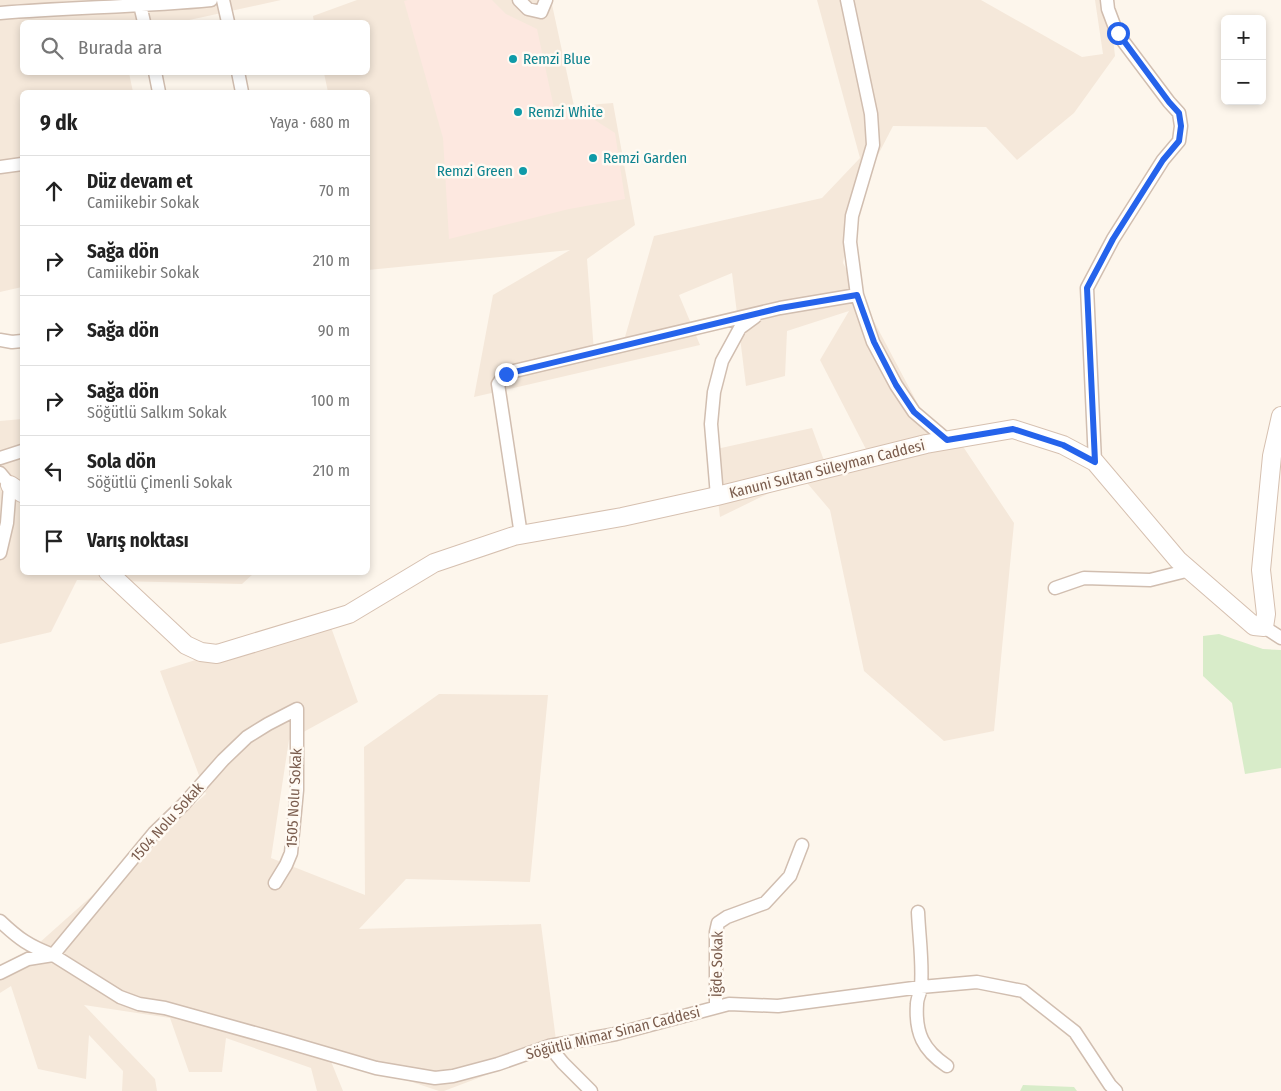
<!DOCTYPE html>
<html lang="tr">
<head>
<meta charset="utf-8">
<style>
	body { margin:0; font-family:"Fira Sans Condensed",sans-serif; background:#f2f2f2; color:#222 }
	.controls { position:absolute; right:15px; top:15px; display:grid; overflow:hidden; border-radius:8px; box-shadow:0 2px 8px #0003 }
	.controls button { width:45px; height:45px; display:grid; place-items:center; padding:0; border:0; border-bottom:1px solid #e0e0e0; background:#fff; color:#222; font:25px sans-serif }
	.stop { position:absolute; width:15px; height:15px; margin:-11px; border:4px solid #2563eb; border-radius:50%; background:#fff }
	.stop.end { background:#2563eb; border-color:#fff; box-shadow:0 1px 5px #0008 }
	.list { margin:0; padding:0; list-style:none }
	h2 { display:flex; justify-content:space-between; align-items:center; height:65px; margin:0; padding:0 20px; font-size:21px }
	h2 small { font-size:16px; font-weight:400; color:#767676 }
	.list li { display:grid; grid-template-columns:32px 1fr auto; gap:15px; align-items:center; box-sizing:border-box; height:70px; padding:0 20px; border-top:1px solid #e0e0e0 }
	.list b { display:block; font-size:19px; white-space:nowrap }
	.list p { margin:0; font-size:16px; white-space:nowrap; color:#767676 }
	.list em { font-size:16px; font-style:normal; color:#767676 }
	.icon { flex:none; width:28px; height:28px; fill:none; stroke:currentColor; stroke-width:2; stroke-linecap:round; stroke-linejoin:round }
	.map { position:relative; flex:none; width:1281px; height:1091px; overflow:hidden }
	.search { position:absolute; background:#fff; box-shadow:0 2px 8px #0003; left:20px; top:20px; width:350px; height:55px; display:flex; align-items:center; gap:12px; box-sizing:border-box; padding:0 18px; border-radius:8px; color:#767676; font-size:19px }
	.panel { position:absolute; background:#fff; box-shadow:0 2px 8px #0003; left:20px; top:90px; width:350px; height:485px; border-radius:8px }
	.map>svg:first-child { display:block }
	.residential { fill:#f5e8da }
	.commercial { fill:#fde8e0 }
	.green { fill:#d8ecc9 }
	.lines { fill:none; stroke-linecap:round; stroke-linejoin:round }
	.street-casing { stroke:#d1beb0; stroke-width:15 }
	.secondary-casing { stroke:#d6c0b0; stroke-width:20 }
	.street { stroke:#fff; stroke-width:12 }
	.secondary { stroke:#fff; stroke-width:18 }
	.route { stroke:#2563eb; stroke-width:6 }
	.culture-dot { fill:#0f9aa8; stroke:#fffaf3; stroke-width:2 }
	.labels { text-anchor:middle; stroke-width:5; stroke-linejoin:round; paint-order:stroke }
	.culture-label { font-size:15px; fill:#0d838f; stroke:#fffaf3; text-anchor:start }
	.street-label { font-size:15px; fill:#7a5c4d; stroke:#fffaf3 }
</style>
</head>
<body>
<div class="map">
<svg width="1281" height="1091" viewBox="0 0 1281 1091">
	<rect width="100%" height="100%" fill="#fdf6ec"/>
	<!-- residential -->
	<path class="residential" d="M0,0h281l-101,22h-158v50l107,1 4,19h-111v195l-22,5z
		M357,0h194l23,106 39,-3 22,122 -48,34 7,93 29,-8 31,-108 168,-38 38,-40 -43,-158h164l101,57 21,-3 -8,-54h14l6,56 -41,57 -57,47 -31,-33 -93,-1 -40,77 -10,60 78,147 43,38 50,75 -20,208 -50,10 -80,-70 -34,-161 -28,-33 -82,40 -8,-67 100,-22 17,46 40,-19 -49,-95 29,-49 -62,20 -2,45 -39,10 -14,-113 -53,22 21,50 -226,52 19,-102 77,-45 -202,20v-178h-40l-4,-19 44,-1v-50h-54l-1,-6z
		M22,419v153l232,1 -12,11 -165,-4 -26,52 -51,12v-223z
		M328,619l30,83 -69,38 -18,118 94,37 -1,-148 75,-53 109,1 -18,187 -124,-3 -47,50 182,-5 16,124 -113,43h-5l-111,-37 15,37h-26l-6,-23 -85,-30 -4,34h-33l-19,-54 -86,-13 71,74 2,12h-35l1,-20 -34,-36 -3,44 -48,-10 -27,-83 -11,7v-27l29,-14 177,-158 -46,-123z"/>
	<!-- commercial -->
	<path class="commercial" d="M408,0h84l14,14 31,15 17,79 30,5 31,20 10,66 -56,10 -120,30 -6,-101 -39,-137z"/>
	<!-- green -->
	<path class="green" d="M1219,634l44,15 18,1v118l-36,6 -13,-71 -29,-27v-40z
		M1023,1085l51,2 3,4h-57z"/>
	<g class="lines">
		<!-- street casing -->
		<g class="street-casing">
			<path id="street" d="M223,0l5,22
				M519,0l9,9 13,3 5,-12
				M847,0l24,114 2,31 -21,71 -2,26 7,53 16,47 23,43 18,27 33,28
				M140,5l4,17
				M0,13c70,-6 141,-6 211,-13
				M155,72l4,20
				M238,72l4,20
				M0,167l22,-3
				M0,340l12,2 10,-1
				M0,458l22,-7
				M1095,462l-8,-174 26,-49 50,-79 16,-19 2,-15 -2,-13 -10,-11 -52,-69 -9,-24 -1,-9
				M0,473l10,12 -3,38 -7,30
				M717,496l-6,-72 3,-32 8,-31 18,-33 15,-11
				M521,535l-23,-151 8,-11 274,-65 77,-13
				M1055,588l29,-10 66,2 40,-10
				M1264,627l17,11
				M918,912c1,24 5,51 3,74 0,6 -4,12 -4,18 -2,29 6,46 30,62
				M0,921c19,18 29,25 53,34l101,-122 30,-29 39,-44 24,-23 21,-13 29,-15v81l-6,63 -5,12 -11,18
				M0,973l28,-14 25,-4 67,42 19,7 26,4 122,34 89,26 59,10 18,-2 45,-12 51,-18 67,-12 113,-30 49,2 143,-19 56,-5 46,9 52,41 35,53 6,6
				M716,1007v-75l2,-9 9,-6 38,-14 25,-27 12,-31
				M549,1046l14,17 28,28"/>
		</g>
		<!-- secondary casing -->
		<g class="secondary-casing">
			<path id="secondary" d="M10,485l12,8
				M108,572l78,73 15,7 16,2 132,-40 85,-51 80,-27 108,-19 95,-21 209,-52 87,-15 50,16 32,17 83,98 76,66 10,1 2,-13 -5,-44 11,-114 9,-40"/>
		</g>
		<!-- street -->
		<use href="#street" class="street"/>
		<!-- secondary -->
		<use href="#secondary" class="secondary"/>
	</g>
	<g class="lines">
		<!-- route -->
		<path class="route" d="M506,374l274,-66 77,-13 17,47 22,43 18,27 33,28 66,-11 50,16 32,17 -8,-174 26,-49 50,-79 16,-19 2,-15 -2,-13 -10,-11 -51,-69"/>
	</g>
	<!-- markers -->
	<g class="culture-dot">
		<circle cx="513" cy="59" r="5"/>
		<circle cx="518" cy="112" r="5"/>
		<circle cx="593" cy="158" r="5"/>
		<circle cx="523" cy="171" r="5"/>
	</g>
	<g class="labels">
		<!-- culture labels -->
		<g class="culture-label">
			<text x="523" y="64">Remzi Blue</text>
			<text x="528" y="117">Remzi White</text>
			<text x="603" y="163">Remzi Garden</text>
			<text x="513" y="176" text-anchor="end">Remzi Green</text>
		</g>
		<!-- street labels -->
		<g class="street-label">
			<text transform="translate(827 469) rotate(-14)" y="5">Kanuni Sultan Süleyman Caddesi</text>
			<text transform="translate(294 798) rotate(-87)" y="5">1505 Nolu Sokak</text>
			<text transform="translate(167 822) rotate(-48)" y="5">1504 Nolu Sokak</text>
			<text transform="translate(717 964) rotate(-89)" y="5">İğde Sokak</text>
			<text transform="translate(613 1033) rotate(-14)" y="5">Söğütlü Mimar Sinan Caddesi</text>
		</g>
	</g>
</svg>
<div class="controls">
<button>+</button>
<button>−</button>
</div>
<div class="stop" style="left:1118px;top:33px"></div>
<div class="stop end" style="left:506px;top:374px"></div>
<div class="search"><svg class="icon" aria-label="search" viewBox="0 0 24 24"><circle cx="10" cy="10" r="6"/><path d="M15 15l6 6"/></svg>Burada ara</div>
<section class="panel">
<h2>9 dk<small>Yaya · 680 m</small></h2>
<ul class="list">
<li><svg class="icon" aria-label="ahead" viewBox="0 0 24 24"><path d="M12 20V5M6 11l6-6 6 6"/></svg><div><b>Düz devam et</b><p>Camiikebir Sokak</p></div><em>70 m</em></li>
<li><svg class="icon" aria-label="right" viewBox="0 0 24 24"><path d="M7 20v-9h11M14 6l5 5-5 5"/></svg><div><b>Sağa dön</b><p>Camiikebir Sokak</p></div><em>210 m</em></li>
<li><svg class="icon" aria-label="right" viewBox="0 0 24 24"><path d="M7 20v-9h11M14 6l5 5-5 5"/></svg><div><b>Sağa dön</b></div><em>90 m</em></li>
<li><svg class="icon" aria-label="right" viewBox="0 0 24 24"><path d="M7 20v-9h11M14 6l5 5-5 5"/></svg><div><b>Sağa dön</b><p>Söğütlü Salkım Sokak</p></div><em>100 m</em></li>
<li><svg class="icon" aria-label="left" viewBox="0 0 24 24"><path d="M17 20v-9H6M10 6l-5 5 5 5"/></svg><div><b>Sola dön</b><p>Söğütlü Çimenli Sokak</p></div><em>210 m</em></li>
<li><svg class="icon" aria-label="arrive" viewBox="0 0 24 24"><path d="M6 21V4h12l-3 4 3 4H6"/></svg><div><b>Varış noktası</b></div></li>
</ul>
</section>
</div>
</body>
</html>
